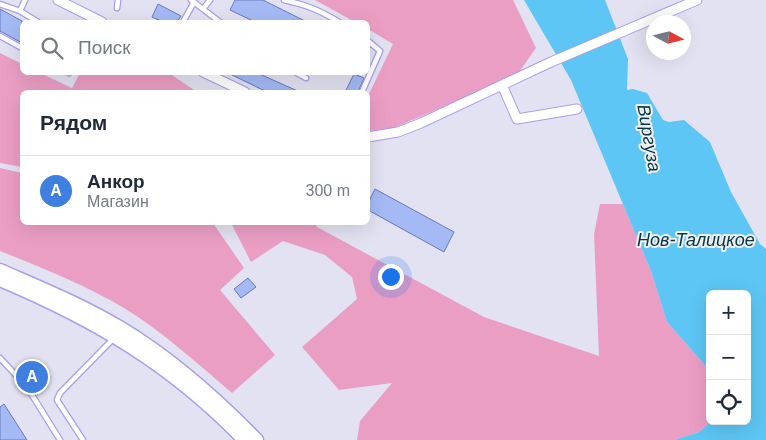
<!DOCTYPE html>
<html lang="ru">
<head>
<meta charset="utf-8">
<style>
	body { margin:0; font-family:Arial,sans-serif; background:#f2f2f3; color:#1f2937 }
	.controls { position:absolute; right:15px; bottom:15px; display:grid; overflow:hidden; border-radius:8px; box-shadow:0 5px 20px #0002 }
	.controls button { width:45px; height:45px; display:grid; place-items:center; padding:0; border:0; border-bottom:1px solid #e0e1e3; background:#fff; color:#1f2937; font:25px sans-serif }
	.compass { position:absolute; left:646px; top:15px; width:45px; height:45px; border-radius:50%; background:#fff; box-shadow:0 5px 20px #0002; rotate:97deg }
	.you { position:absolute; left:390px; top:276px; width:18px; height:18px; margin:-12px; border:4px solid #fff; border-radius:50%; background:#1a73e8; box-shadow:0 0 0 8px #1a73e833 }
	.badge { display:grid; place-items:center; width:32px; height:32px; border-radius:50%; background:#7c3aed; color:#fff; font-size:16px; font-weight:700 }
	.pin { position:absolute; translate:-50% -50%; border:2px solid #fff; box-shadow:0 1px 5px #0006 }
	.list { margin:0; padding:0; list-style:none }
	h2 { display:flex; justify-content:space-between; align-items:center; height:65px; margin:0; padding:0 20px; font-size:21px }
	h2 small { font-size:16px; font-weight:400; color:#747a83 }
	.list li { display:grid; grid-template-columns:32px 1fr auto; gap:15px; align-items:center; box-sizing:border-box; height:70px; padding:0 20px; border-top:1px solid #e0e1e3 }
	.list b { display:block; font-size:19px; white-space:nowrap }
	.list p { margin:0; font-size:16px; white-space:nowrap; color:#747a83 }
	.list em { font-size:16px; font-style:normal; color:#747a83 }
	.icon { flex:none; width:28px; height:28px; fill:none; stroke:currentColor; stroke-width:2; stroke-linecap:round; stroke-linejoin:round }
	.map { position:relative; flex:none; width:766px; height:440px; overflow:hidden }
	.search { position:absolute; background:#fff; box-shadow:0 5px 20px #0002; left:20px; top:20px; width:350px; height:55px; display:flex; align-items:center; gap:12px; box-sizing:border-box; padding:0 18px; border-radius:8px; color:#747a83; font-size:19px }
	.panel { position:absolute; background:#fff; box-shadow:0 5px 20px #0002; left:20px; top:90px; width:350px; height:135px; border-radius:8px }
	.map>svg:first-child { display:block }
	.green { fill:#eb9ec4 }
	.water { fill:#5dc6f4 }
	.building { fill:#a5baf5; stroke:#647abf }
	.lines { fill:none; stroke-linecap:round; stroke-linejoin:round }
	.service-casing { stroke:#a89fea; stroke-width:7 }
	.minor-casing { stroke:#a89fea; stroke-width:11 }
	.secondary-casing { stroke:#a89fea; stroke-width:15 }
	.service { stroke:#fff; stroke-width:4.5 }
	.minor { stroke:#fff; stroke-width:9 }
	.secondary { stroke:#fff; stroke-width:12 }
	.labels { text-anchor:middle; stroke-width:4; stroke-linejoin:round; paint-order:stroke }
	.water-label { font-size:18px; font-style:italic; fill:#063749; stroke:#f1f1f1 }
</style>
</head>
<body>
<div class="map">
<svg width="766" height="440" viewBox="0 0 766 440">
	<rect width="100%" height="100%" fill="#e3e2f2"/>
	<!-- green -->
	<path class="green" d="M315,0h198l23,48 -19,27 -128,55 -21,1v-35l25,-52 -25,-15v-7h-13z
		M0,53l22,11v8l18,1 32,15 8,-15h89l28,19h-175v75l-22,-4z
		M0,168l22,5v49l191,1 31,45 -24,22 55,65 -43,38c-34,-29 -69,-61 -108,-85 -39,-23 -81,-40 -124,-57z
		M600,204h23l28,67 16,51 43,49v50h2l-13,11 -25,8h-317l3,-19 32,-38 -53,7 -37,-43 55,-48 -5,-22 -27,-22 -42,-14 -32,21 -20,-39h84l2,4 167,90 115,39 -5,-122z"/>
	<!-- water -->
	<path class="water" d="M524,0h81l23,59 -1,31 6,-1 14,4 16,27 6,2 15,-2 26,22 21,50 29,52 6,5v191h-92l25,-8 13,-11h35v-127h-37v77l-43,-49 -16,-51 -80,-191z"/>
	<!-- building -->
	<path class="building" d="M235,0h28l44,22h-52l-25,-12z
		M158,4l23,12 -4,6h-14l-11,-5z
		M0,9l22,12v22l-22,-12z
		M226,72h29l45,20h-33z
		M354,74l10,4 -6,14h-13z
		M375,189l79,43 -10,20 -76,-42v-7z
		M248,278l8,9 -15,11 -7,-9z
		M32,371l4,7 -7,5 -6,-6z
		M4,404l23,36h-27v-33z"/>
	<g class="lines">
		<!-- service casing -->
		<g class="service-casing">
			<path id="service" d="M191,0l29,22
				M284,0c23,5 35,10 55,22
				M0,4l20,7 5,-11
				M117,8l1,-8
				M203,9l7,-9
				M20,11l18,11
				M183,22l11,-20
				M0,36l22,12
				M68,72l1,1
				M295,72l11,6
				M362,92l18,-41 -12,-10
				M0,358l27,29 33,53
				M83,440l-26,-40 3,-7 53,-54"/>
		</g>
		<!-- minor casing -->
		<g class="minor-casing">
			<path id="minor" d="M58,0l44,22
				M203,72l42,20
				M502,85l15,34 60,-10
				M368,137l30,-5 23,-9 130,-61 146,-62"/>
		</g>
		<!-- secondary casing -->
		<g class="secondary-casing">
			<path id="secondary" d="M0,270c41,18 83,35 121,58 50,30 95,70 136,112
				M0,280c95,40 172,85 244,160"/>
		</g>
		<!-- service -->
		<use href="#service" class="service"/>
		<!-- minor -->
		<use href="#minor" class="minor"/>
		<!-- secondary -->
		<use href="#secondary" class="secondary"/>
	</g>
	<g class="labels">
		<!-- water labels -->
		<g class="water-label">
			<text transform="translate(649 138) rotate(80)" y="6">Виргуза</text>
			<text x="696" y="246">Нов-Талицкое</text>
		</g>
	</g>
</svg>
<div class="controls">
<button>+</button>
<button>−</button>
<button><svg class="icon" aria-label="locate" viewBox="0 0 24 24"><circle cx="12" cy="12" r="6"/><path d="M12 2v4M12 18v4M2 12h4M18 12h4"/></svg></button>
</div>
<svg class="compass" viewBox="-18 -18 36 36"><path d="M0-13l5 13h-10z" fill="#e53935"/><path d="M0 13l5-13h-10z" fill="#747a83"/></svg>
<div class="you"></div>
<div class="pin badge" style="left:32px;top:377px;background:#3f7fe0">A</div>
<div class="search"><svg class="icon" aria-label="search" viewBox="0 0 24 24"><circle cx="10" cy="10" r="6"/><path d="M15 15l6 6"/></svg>Поиск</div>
<section class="panel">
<h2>Рядом<small></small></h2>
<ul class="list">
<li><span class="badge" style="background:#3f7fe0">A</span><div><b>Анкор</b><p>Магазин</p></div><em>300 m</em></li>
</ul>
</section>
</div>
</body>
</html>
